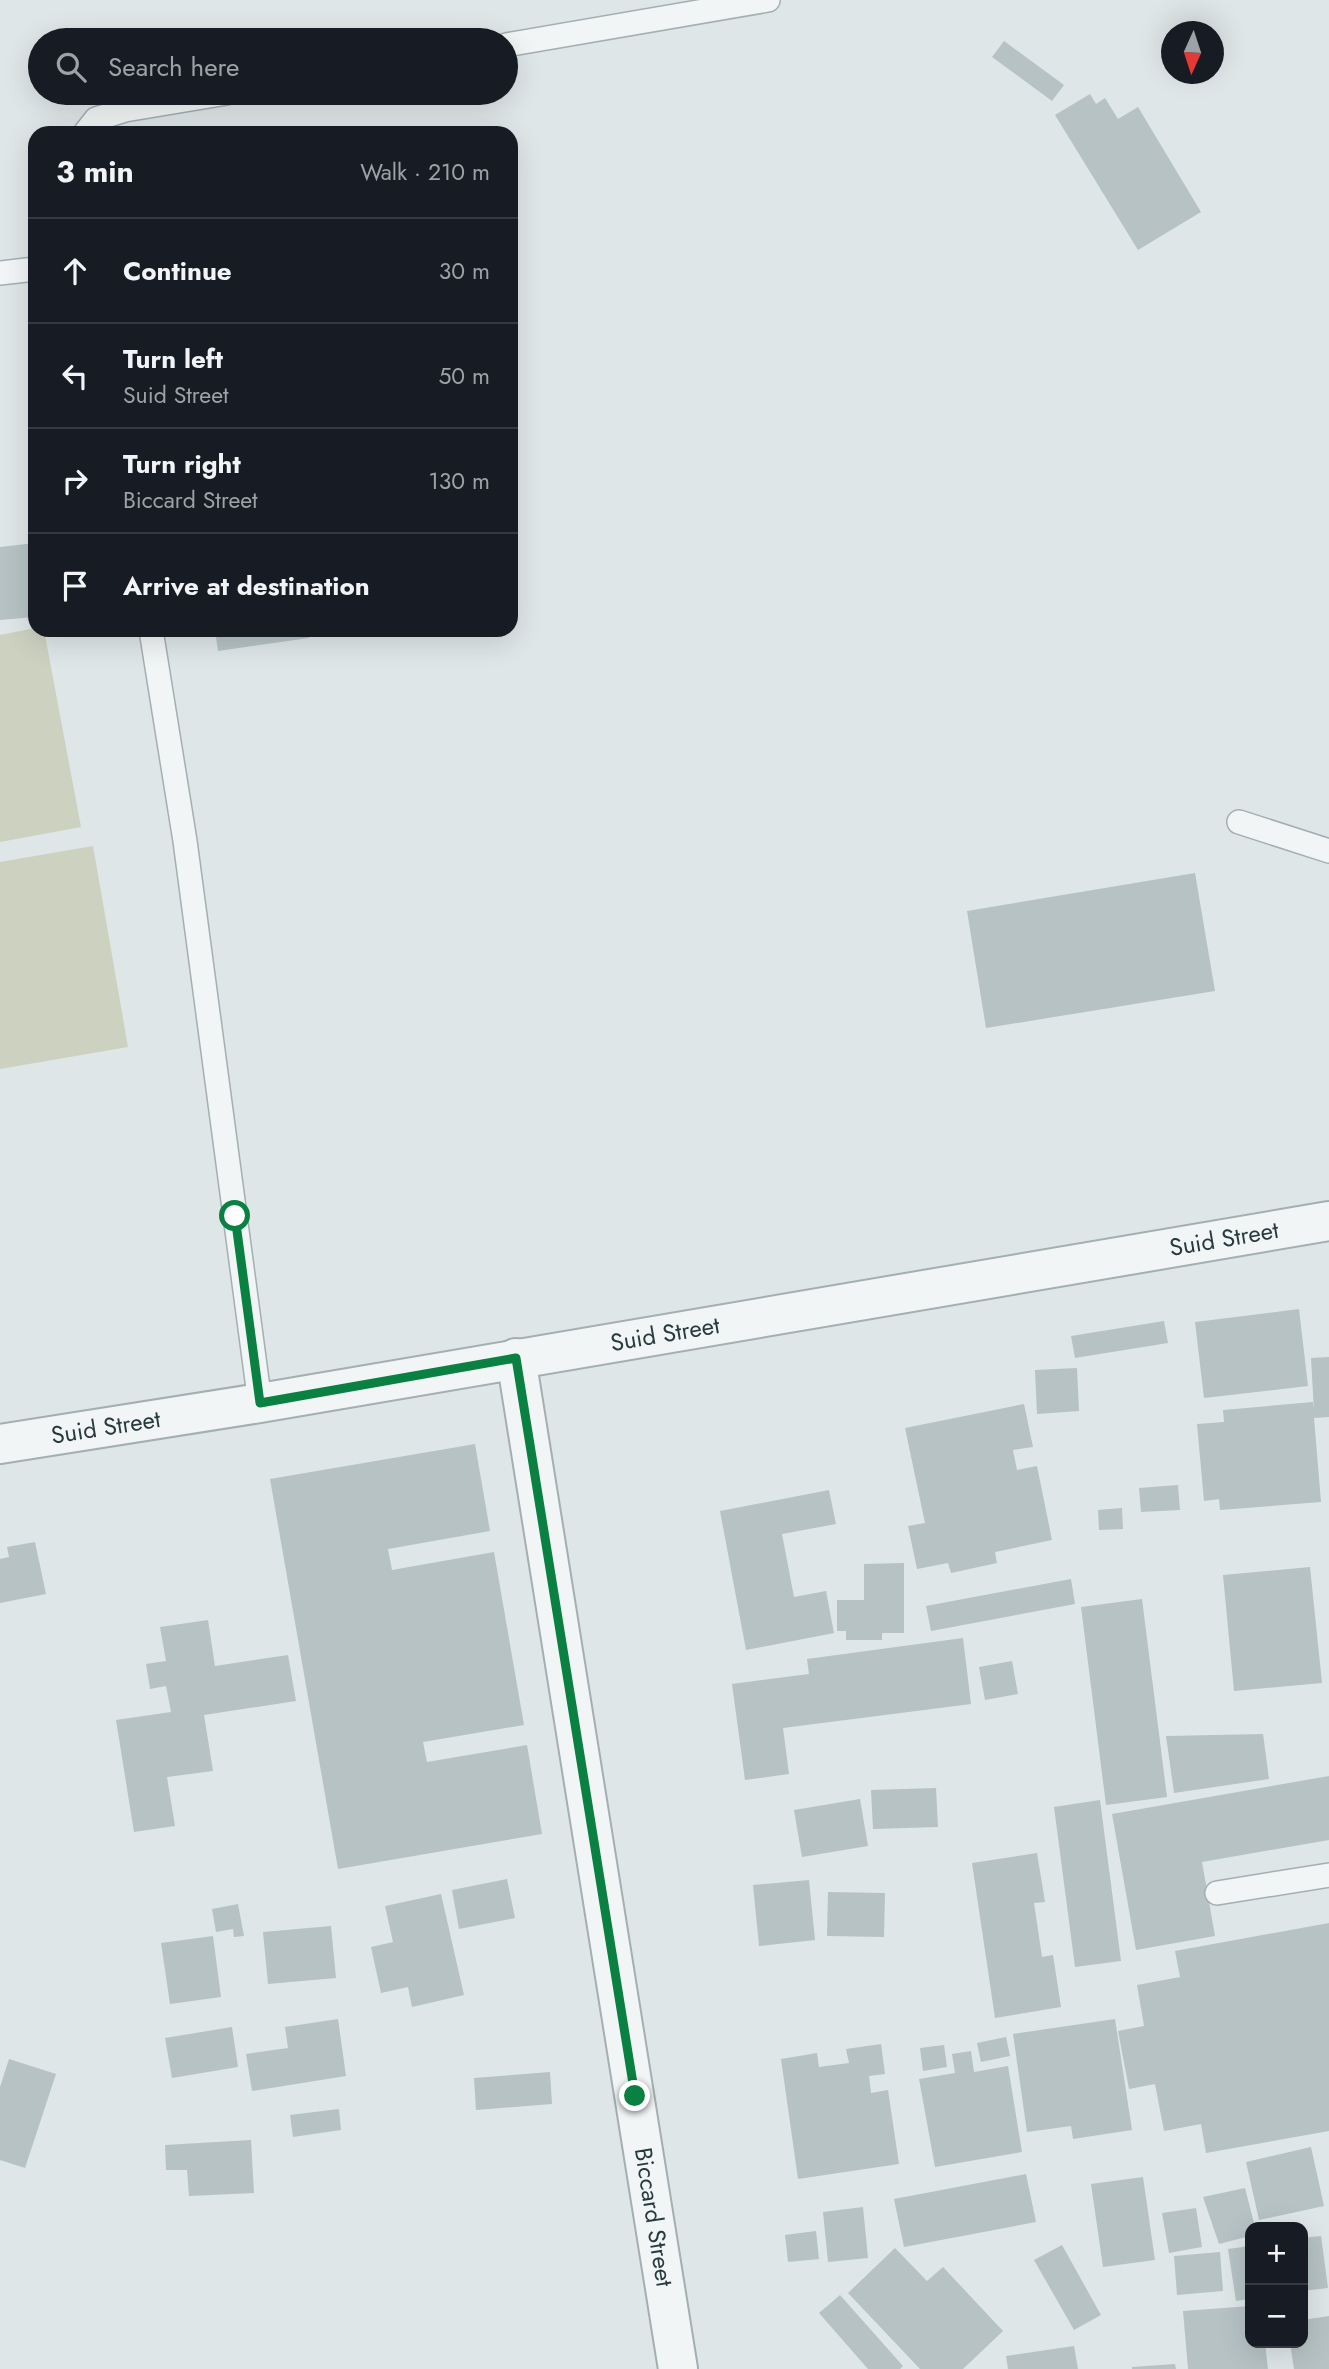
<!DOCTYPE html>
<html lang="en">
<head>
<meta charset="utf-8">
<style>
	body { margin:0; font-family:Jost,sans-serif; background:#20242c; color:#f1f3f6 }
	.controls { position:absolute; right:21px; bottom:21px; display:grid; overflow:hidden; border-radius:14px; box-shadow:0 7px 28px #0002 }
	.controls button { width:63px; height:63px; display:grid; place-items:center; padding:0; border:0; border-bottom:2px solid #363941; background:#171b24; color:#f1f3f6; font:35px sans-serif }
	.compass { position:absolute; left:1161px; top:21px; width:63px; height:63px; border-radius:50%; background:#171b24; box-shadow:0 7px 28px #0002; rotate:183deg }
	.stop { position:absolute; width:21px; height:21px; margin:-16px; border:5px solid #0b8043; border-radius:50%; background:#fff }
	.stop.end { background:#0b8043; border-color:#fff; box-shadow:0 2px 7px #0008 }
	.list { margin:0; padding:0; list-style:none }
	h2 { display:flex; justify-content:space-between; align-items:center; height:91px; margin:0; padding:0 28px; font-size:30px }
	h2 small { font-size:23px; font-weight:400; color:#9ea1a6 }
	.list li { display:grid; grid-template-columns:46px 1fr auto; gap:21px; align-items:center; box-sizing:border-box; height:105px; padding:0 28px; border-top:2px solid #363941 }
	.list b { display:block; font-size:26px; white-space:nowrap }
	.list p { margin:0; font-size:23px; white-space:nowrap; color:#9ea1a6 }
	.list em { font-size:23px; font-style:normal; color:#9ea1a6 }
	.icon { flex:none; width:38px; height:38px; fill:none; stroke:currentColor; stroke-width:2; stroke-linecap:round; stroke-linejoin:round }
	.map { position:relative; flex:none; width:1329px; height:2369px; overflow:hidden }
	.search { position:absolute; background:#171b24; box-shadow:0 7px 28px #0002; left:28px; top:28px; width:490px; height:77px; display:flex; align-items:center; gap:18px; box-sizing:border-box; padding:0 24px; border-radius:38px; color:#9ea1a6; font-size:26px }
	.panel { position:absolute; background:#171b24; box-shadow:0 7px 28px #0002; left:28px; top:126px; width:490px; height:511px; border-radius:21px }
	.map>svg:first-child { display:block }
	.green { fill:#ccd1c0 }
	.building { fill:#b6c2c4 }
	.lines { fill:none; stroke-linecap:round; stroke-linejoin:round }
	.service-casing { stroke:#a4afb2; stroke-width:26 }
	.minor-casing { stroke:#a4afb2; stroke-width:42 }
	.tertiary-casing { stroke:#a4afb2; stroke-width:42 }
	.service { stroke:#f1f5f6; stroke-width:23 }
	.minor { stroke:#f1f5f6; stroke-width:38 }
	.tertiary { stroke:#f1f5f6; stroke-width:38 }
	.route { stroke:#0b8043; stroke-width:9 }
	.labels { text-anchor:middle; stroke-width:6; stroke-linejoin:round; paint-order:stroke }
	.street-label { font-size:24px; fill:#283a3e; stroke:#eef4f5 }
</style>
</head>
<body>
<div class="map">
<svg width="1329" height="2369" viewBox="0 0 1329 2369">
	<rect width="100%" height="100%" fill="#dee6e8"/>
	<!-- green -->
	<path class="green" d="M35,628v2h9l37,197 -81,15v-207z
		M93,846l35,201 -128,22v-207z"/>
	<!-- building -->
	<path class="building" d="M1004,41l60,44 -12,16 -60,-44z
		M1090,94l6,10 9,-6 13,21 20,-12 63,105 -63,38 -83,-135z
		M35,543v74l-35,3v-73z
		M215,630h93l1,8 -91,13z
		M1195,873l20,118 -229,37 -19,-117z
		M1299,1309l9,77 -104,12 -9,-76z
		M1164,1321l4,22 -93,15 -4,-22z
		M1329,1357v60l-15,1 7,84 -101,8 -1,-11 -15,2 -7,-77 27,-2 -1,-12 90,-8 1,9 -3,-53z
		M1077,1368l2,43 -42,3 -2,-44z
		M1024,1404l9,43 -20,3 4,20 20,-4 15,74 -57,12 2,11 -46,10 -3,-10 -31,6 -9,-43 17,-3 -20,-95z
		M475,1444l15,87 -102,18 4,21 102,-18 30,173 -101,17 4,20 100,-17 15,89 -204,35 -68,-390z
		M1178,1485l2,25 -39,2 -2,-24z
		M829,1490l7,34 -54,10 12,63 32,-6 8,42 -88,17 -26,-139z
		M1122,1508l1,21 -24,1 -1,-20z
		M35,1542l11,52 -46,9v-44l9,-2 -2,-10z
		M904,1563v70h-22v7h-36v-9h-9v-31h27v-36z
		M1310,1567l12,116 -88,8 -11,-116z
		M1071,1579l4,25 -144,27 -5,-25z
		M1142,1599l25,198 -61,8 -25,-198z
		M208,1620l7,46 73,-11 8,46 -92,14 9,56 -46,6 8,49 -41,6 -18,-112 55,-8 -5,-26 -16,3 -4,-25 20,-3 -6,-34z
		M963,1638l8,66 -188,24 6,46 -44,6 -13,-96 77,-10 -2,-15z
		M1012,1661l6,33 -33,6 -6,-33z
		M1263,1734l6,45 -95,14 -8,-57z
		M1329,1776v64l-127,22 13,74 -79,14 -24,-136z
		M936,1788l2,39 -65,2 -2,-39z
		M860,1799l8,47 -66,11 -8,-47z
		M1100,1800l21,161 -46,6 -21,-160z
		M1037,1853l8,49 -11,1 8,54 11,-2 8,52 -66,11 -23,-155z
		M507,1879l8,39 -56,11 -7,-39z
		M809,1880l6,60 -56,6 -6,-61z
		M828,1892l57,1 -1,44 -57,-1z
		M441,1894l23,101 -52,12 -4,-20 -27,6 -10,-46 22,-5 -8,-36z
		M238,1904l6,32 -10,1 -1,-8 -17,3 -4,-23z
		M1329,1923v208l-123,22 -5,-29 -37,7 -9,-47 -26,5 -11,-58 26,-5 -7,-41 43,-8 -5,-26z
		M331,1926l5,52 -68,6 -5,-52z
		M213,1936l8,61 -51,7 -9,-61z
		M338,2019l8,57 -94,15 -6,-37 42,-6 -3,-21z
		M1115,2019l17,111 -59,9 -2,-13 -44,6 -14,-98z
		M232,2027l6,40 -66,11 -7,-40z
		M1006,2037l4,19 -29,6 -4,-19z
		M881,2044l4,30 -16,2 2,17 17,-3 11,74 -101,15 -17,-120 36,-6 2,14 30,-4 -3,-14z
		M944,2045l3,22 -24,4 -3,-23z
		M971,2051l3,21 34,-6 14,86 -87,15 -16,-88 36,-6 -3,-19z
		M9,2059l47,15 -31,94 -25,-8v-73z
		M550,2072l2,32 -76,6 -2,-32z
		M339,2109l2,21 -48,7 -3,-22z
		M251,2140l3,53 -65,3 -2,-26h-21l-1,-25z
		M1311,2147l13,59 -65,14 -13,-58z
		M1026,2174l10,48 -132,25 -10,-48z
		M1143,2177l12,83 -52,7 -12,-83z
		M1245,2188l10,39h-5v9l-31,8 -16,-47z
		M863,2207l5,51 -40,4 -5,-50z
		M1196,2208l6,39 -33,6 -7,-40z
		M816,2231l3,28 -31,3 -3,-27z
		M1321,2236l7,52 -25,3v-53z
		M1062,2245l39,70 -27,15 -40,-70z
		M1250,2246v53l-14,2 -8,-52z
		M895,2248l32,33 16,-14 60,64 -40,38h-43l-72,-76z
		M1220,2252l3,39 -46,4 -3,-39z
		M840,2295l63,71 -3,3h-32l-49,-56z
		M1250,2306v37h15l3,26h-80l-5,-58z
		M1329,2316v53h-35l-4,-26h13v-23z
		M1074,2346l4,23h-70l-2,-13z
		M1175,2364l1,5h-44v-2z"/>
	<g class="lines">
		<!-- service casing -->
		<g class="service-casing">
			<path id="service" d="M506,45l262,-45
				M85,133l11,-14 29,-9 102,-17
				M0,273l35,-4
				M151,630l34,211 75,562
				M1239,822l90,29
				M1217,1893l112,-18"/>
		</g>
		<!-- minor casing -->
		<g class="minor-casing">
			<g id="minor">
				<path id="s1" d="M516,1358l162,1011"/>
			</g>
		</g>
		<!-- tertiary casing -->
		<g class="tertiary-casing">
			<g id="tertiary">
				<path id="s2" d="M0,1444l260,-41 1069,-182"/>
			</g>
		</g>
		<!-- service -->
		<use href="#service" class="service"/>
		<!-- minor -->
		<use href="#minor" class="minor"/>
		<!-- tertiary -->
		<use href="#tertiary" class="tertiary"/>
	</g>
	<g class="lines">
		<!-- route -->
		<path class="route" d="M235,1216l25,187 256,-45 119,738"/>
	</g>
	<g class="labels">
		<!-- street labels -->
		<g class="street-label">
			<text dy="8" stroke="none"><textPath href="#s2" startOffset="1241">Suid Street</textPath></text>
			<text dy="8" stroke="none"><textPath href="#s2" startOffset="674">Suid Street</textPath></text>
			<text dy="8" stroke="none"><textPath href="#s2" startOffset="107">Suid Street</textPath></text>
			<text dy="8" stroke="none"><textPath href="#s1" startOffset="870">Biccard Street</textPath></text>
		</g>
	</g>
</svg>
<div class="controls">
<button>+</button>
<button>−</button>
</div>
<svg class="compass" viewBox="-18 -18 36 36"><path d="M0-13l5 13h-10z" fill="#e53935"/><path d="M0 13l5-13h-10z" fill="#9ea1a6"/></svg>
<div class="stop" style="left:235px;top:1216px"></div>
<div class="stop end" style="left:635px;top:2096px"></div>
<div class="search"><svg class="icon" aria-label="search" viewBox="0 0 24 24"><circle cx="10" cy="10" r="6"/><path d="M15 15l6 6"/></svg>Search here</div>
<section class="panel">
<h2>3 min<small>Walk · 210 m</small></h2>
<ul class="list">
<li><svg class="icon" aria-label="ahead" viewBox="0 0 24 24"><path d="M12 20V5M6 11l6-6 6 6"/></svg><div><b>Continue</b></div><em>30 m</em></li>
<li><svg class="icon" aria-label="left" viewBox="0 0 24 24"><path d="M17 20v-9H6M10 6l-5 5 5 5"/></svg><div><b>Turn left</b><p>Suid Street</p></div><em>50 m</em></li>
<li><svg class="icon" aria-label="right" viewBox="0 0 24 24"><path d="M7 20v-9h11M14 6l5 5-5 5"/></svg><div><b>Turn right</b><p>Biccard Street</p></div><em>130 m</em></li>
<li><svg class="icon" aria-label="arrive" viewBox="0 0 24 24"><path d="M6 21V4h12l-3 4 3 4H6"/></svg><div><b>Arrive at destination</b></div></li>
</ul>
</section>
</div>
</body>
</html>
